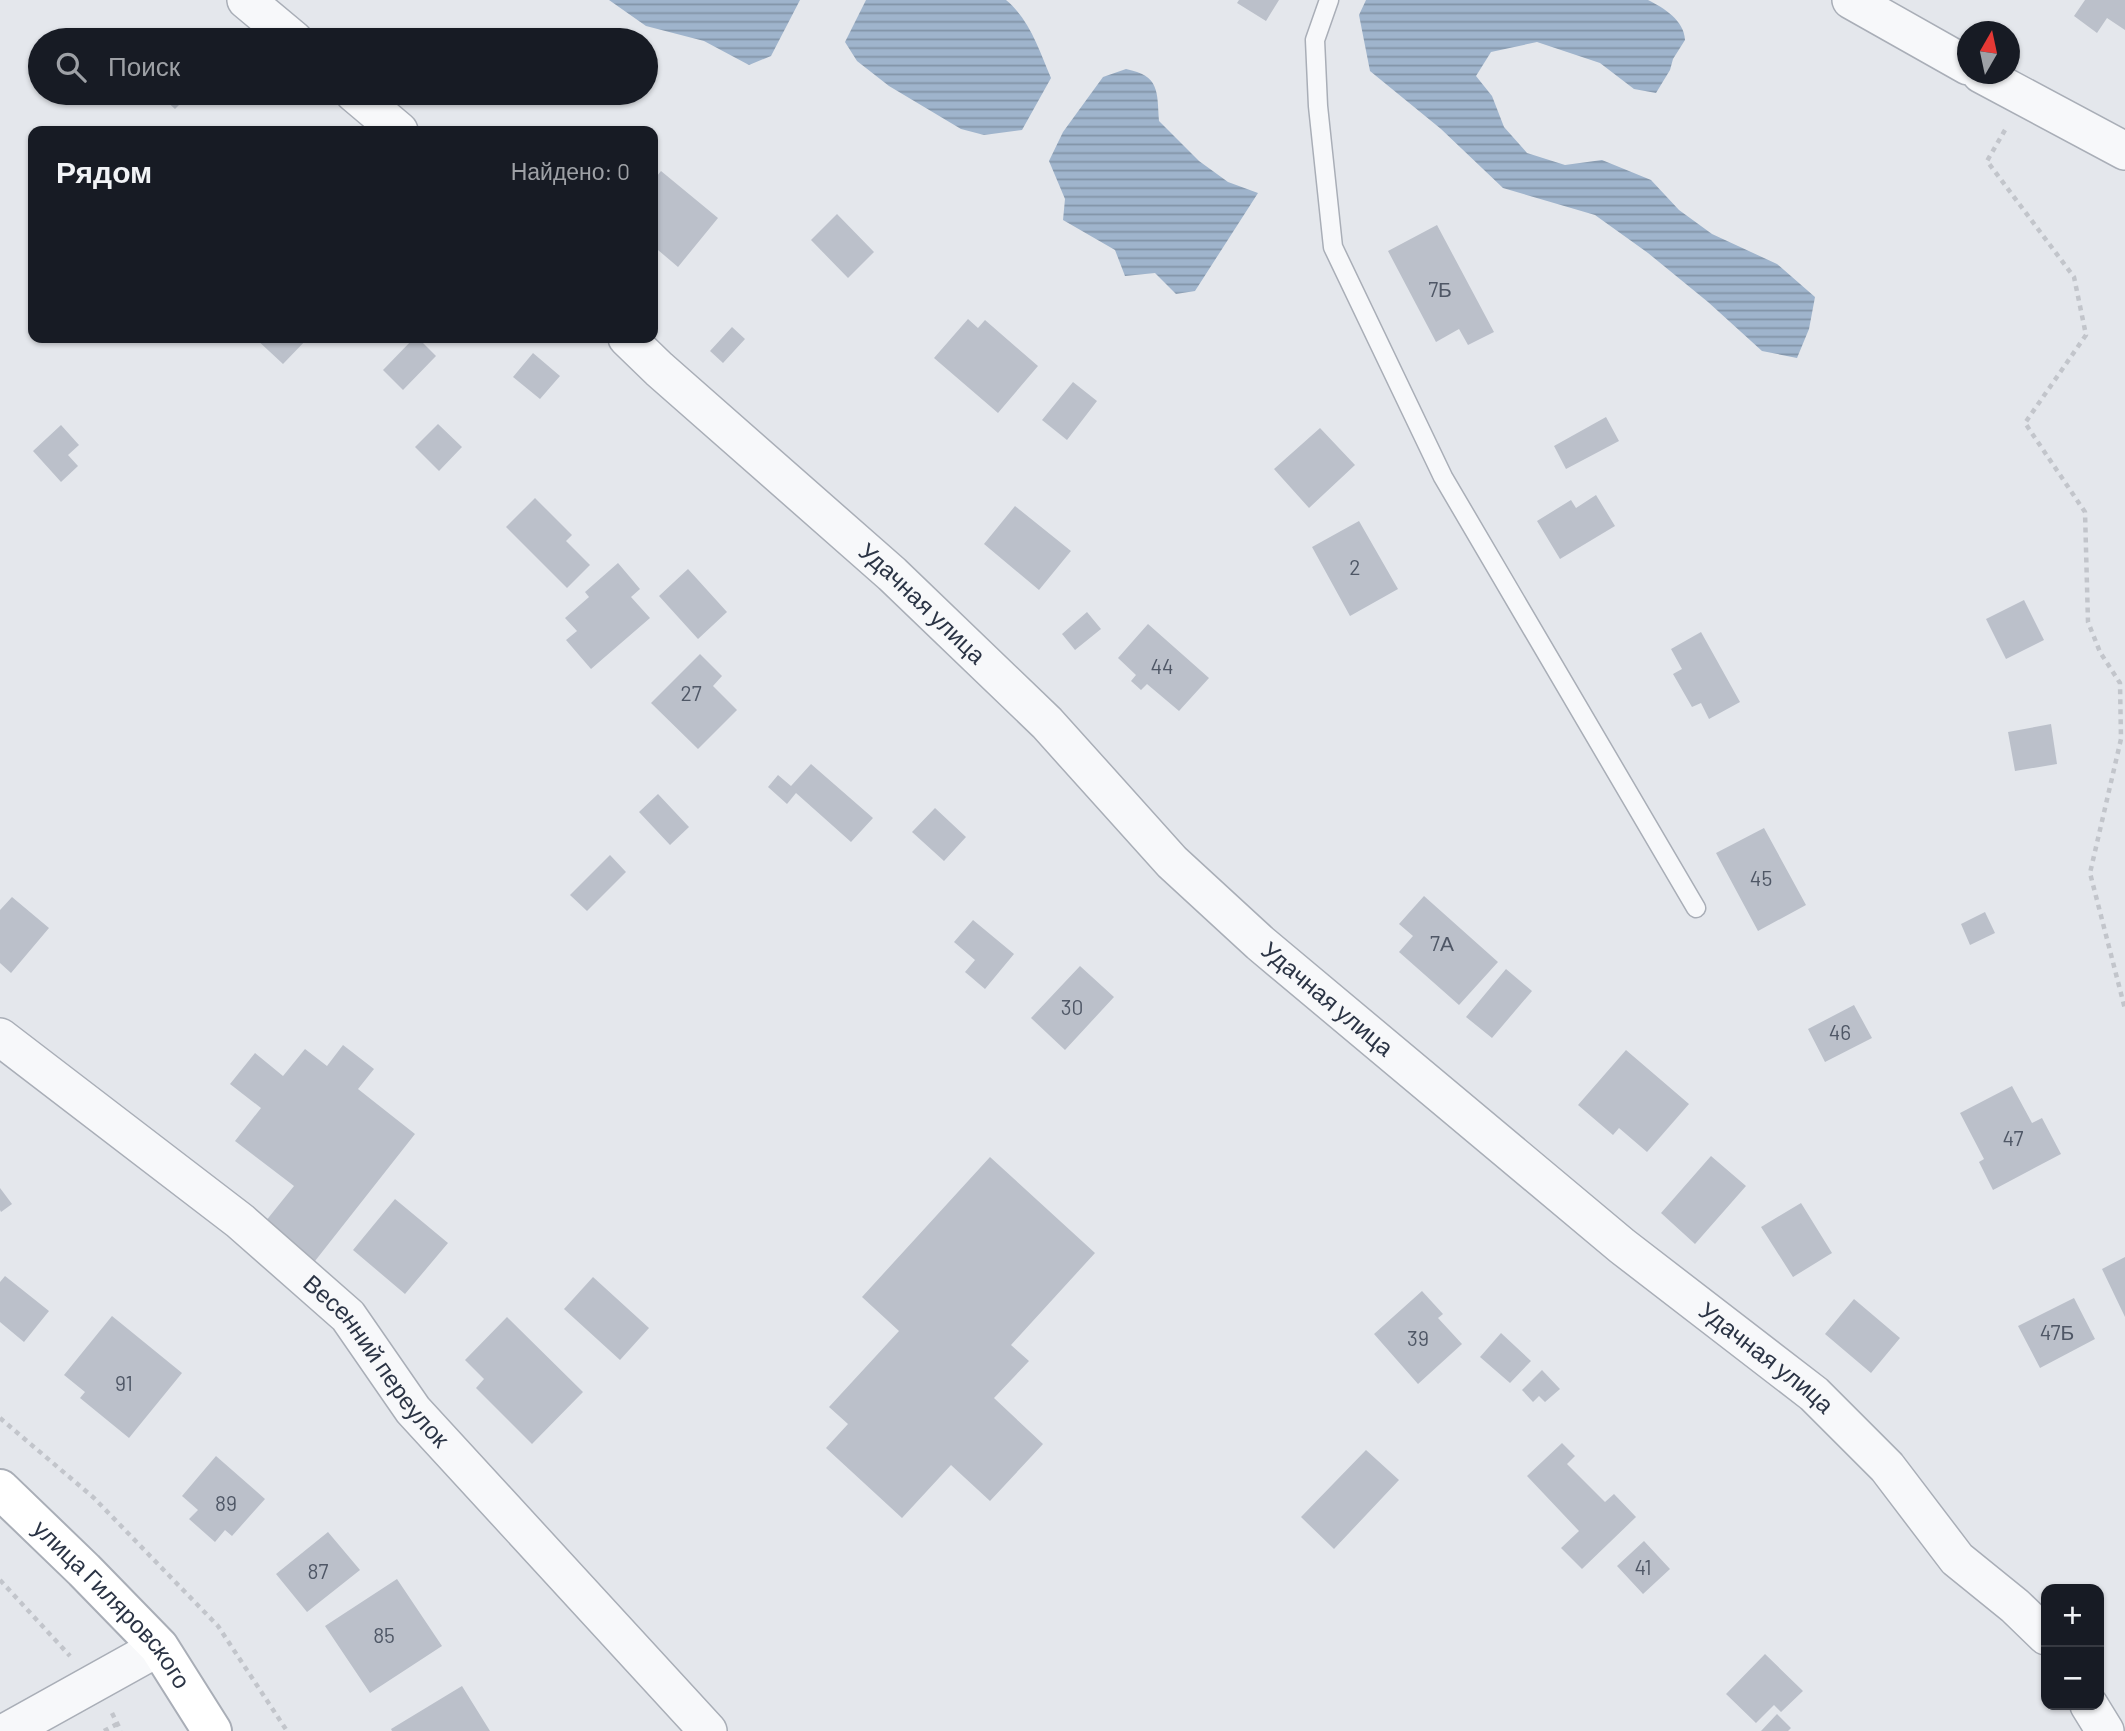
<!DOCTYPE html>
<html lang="ru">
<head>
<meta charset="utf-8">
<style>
	body { margin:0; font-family:Barlow,sans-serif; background:#20242c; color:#f1f3f6 }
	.controls { position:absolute; right:21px; bottom:21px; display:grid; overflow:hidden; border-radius:14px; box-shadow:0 2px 5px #0004 }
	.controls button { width:63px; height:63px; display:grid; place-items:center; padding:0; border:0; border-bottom:2px solid #363941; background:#171b24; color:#f1f3f6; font:35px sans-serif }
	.compass { position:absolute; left:1957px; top:21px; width:63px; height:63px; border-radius:50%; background:#171b24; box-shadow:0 2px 5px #0004; rotate:9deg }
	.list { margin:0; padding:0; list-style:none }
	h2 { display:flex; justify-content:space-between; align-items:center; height:91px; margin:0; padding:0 28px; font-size:30px }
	h2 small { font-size:23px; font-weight:400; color:#9ea1a6 }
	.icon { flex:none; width:38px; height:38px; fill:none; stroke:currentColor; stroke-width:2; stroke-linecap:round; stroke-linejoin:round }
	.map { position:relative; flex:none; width:2125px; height:1731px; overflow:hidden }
	.search { position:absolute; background:#171b24; box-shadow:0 2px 5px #0004; left:28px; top:28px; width:630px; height:77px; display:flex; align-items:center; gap:18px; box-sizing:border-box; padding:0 24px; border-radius:38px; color:#9ea1a6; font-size:26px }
	.panel { position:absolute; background:#171b24; box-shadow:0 2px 5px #0004; left:28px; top:126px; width:630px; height:217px; border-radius:14px }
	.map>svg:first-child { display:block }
	.water { fill:url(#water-rules) }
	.building { fill:#bbc0ca }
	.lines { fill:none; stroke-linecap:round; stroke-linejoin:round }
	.lane-casing { stroke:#a9aeb7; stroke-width:21 }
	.street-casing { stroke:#a9aeb7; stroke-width:40 }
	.secondary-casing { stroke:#a9aeb7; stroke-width:42 }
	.path { stroke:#c2c5cb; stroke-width:4.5; stroke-dasharray:5 5; stroke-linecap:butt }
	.lane { stroke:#f7f8fa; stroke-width:18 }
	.street { stroke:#f7f8fa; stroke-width:37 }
	.secondary { stroke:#fff; stroke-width:38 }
	.labels { text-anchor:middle; stroke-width:7; stroke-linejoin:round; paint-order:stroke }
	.number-label { font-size:21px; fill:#4f5766 }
	.street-label { font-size:24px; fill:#2b3445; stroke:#f4f6f9 }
</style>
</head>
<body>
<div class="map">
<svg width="2125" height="1731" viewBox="0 0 2125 1731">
	<defs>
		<pattern id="water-rules" width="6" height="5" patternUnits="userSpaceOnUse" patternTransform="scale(1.75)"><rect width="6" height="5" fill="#9fb4cc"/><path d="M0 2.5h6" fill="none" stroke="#8293a7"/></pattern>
	</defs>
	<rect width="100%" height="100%" fill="#e4e7ec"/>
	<!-- water -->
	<path class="water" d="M609,0h191l-29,56 -22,9 -45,-24 -58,-15z
		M866,0h140c24,20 33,50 45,78l-29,52 -38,5 -23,-6 -72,-43 -32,-25 -12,-19z
		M1366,0h282c16,8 36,20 37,40l-12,19 -3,11 -14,23 -22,-4 -34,-26 -63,-21 -46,10 -15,24 16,20 12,31 23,26 38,12 37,-5 49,20 28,30 33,24 65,30 38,33 -6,32 -12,29 -35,-7 -54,-49 -60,-49 -53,-38 -92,-27 -62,-59 -71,-58 -11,-56z
		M1126,69c34,7 31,22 33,52l40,40 29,21 30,11 -63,98 -19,3 -21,-21 -30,3 -10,-26 -52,-30 2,-21 -16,-38 14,-29 40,-55z"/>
	<!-- building -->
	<path class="building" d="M1239,0h40l-13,21 -29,-18z
		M2085,0h40v30l-18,-12 -10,15 -23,-17z
		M167,93h24l-16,16 -12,-11z
		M661,171l57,47 -40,49 -20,-17 -5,7v-76z
		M837,214l37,38 -26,26 -37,-38z
		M1437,225l57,107 -26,13 -9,-16 -23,13 -48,-91z
		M968,319l10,9 7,-8 53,46 -40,47 -64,-55z
		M732,327l13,12 -22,24 -13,-12z
		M255,338h53l-25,26z
		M414,338h4l18,18 -33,34 -20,-20z
		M533,353l27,23 -20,23 -27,-22z
		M1073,382l24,19 -30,39 -25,-20z
		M1606,417l13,24 -53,28 -12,-23z
		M438,424l24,23 -23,24 -24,-24z
		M61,425l18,20 -11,10 10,11 -17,16 -28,-31z
		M1320,428l35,37 -46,43 -35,-39z
		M1596,495l19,31 -55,33 -23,-38 34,-21 5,8z
		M535,498l37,37 -6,6 24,24 -23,23 -61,-61z
		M1015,506l56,45 -32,39 -55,-46z
		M1359,521l39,68 -48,27 -38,-69z
		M618,563l22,26 -9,8 19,21 -59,51 -25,-29 11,-9 -12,-13 24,-21 -4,-5z
		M688,569l39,43 -29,27 -39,-43z
		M2024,600l20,40 -38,19 -20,-40z
		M1087,612l14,17 -26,21 -13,-16z
		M1148,624l61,54 -30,33 -32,-27 -6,6 -10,-9 5,-6 -18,-17z
		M1701,632l39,70 -31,17 -8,-16 -9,4 -19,-33 9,-5 -11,-20z
		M700,654l22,22 -9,10 24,24 -39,39 -47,-46z
		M2051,724l6,40 -42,7 -7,-39z
		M811,764l62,54 -22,24 -55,-49 -9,11 -19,-17 10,-12 13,11z
		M658,794l31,33 -19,18 -31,-33z
		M935,808l31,29 -22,24 -32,-29z
		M1764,828l42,77 -48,26 -42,-78z
		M610,855l16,17 -39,39 -17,-16z
		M1424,896l74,66 -39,43 -60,-53 14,-16 -14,-12z
		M12,897l37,31 -38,45 -11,-10v-53z
		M1985,912l10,21 -25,12 -9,-21z
		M973,920l41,34 -29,35 -20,-17 10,-12 -21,-18z
		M1080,966l34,31 -49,53 -34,-32z
		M1506,969l26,22 -40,47 -26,-21z
		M1854,1005l18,33 -47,24 -17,-33z
		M343,1045l31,24 -16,20 57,45 -100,127 -50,-39 29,-36 -59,-45 26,-33 -31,-24 25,-31 28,23 22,-27 22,17z
		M1626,1050l63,54 -42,48 -28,-24 -6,7 -35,-30z
		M2012,1086l20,37 10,-5 19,36 -68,36 -14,-28 5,-3 -24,-46z
		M1711,1156l35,30 -51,58 -34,-31z
		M990,1157l105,96 -84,92 18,16 -35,37 49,46 -53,57 -39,-36 -49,53 -76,-70 22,-24 -19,-17 70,-76 -37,-34z
		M0,1188l12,16 -11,8 -1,-2z
		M395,1199l53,44 -43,51 -52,-44z
		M1801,1203l31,50 -39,24 -32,-50z
		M2125,1257v60l-23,-48z
		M5,1276l44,35 -25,31 -24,-20v-40z
		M593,1277l56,51 -29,32 -56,-51z
		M1422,1291l21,23 -5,4 24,26 -44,40 -44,-50z
		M2074,1298l21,41 -55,29 -22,-42z
		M1854,1299l46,39 -29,35 -46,-39z
		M112,1316l70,57 -53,65 -49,-40 5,-6 -21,-17z
		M507,1317l76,75 -51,52 -56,-56 8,-9 -19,-19z
		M1501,1333l30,28 -21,22 -30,-26z
		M1542,1370l18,19 -15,13 -6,-6 -6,6 -11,-12z
		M1562,1443l13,13 -8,8 38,38 9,-8 22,23 -54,52 -21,-21 18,-17 -52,-55z
		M1366,1450l33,30 -65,69 -33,-32z
		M216,1456l49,43 -33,37 -7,-6 -10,12 -26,-23 9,-9 -16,-14z
		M328,1532l32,38 -53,42 -31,-38z
		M1644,1541l26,28 -27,25 -26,-28z
		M397,1579l45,67 -72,47 -45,-67z
		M1765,1654l38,37 -22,21 -7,-7 -18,18 -30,-29z
		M462,1686l28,45h-98l-1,-2z
		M1777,1714l14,14 -3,3h-27z"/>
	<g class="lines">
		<!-- lane casing -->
		<g class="lane-casing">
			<path id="lane" d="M1329,0l-14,40 3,66 15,141 110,230 253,431"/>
		</g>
		<!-- street casing -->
		<g class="street-casing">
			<g id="street">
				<path d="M246,0l48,40"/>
				<path d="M1851,0l117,66"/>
				<path d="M1981,74l144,77"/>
				<path d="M354,93l45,38"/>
				<path id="s1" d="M627,338l32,31 233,205 155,149 125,139 88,81 362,303 192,148 73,73 70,92 58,47 31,30"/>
				<path id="s2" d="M0,1037l240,184 108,95 65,94 295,321"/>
				<path d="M2089,1705l16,26"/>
				<path d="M8,1731l151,-84"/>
			</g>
		</g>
		<!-- secondary casing -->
		<g class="secondary-casing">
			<g id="secondary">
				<path id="s3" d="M0,1489l84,81 75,77 53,84"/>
			</g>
		</g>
		<!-- path -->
		<path class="path" d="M2005,130l-18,31 87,116 12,58 -61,88 60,89 3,110 12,30 20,31 1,56 -31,134 35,136
			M0,1418l94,80 124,128 69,105
			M0,1580l70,76
			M112,1713l9,18
			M104,1731l13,-7"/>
		<!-- lane -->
		<use href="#lane" class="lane"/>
		<!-- street -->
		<use href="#street" class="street"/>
		<!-- secondary -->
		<use href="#secondary" class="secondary"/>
	</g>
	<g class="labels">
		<!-- number labels -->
		<g class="number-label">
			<text x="1440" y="297">7Б</text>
			<text x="1355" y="575">2</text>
			<text x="1162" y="674">44</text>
			<text x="691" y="701">27</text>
			<text x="1761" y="886">45</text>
			<text x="1442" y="951">7А</text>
			<text x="1072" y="1015">30</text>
			<text x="1840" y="1040">46</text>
			<text x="2013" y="1146">47</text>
			<text x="2057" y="1340">47Б</text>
			<text x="1418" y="1346">39</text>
			<text x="124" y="1391">91</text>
			<text x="226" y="1511">89</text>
			<text x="1643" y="1575">41</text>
			<text x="318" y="1579">87</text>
			<text x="384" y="1643">85</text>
		</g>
		<!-- street labels -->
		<g class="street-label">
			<text dy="8" stroke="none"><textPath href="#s1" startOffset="397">Удачная улица</textPath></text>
			<text dy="8" stroke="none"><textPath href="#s1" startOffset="964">Удачная улица</textPath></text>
			<text dy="8" stroke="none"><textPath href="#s1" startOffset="1531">Удачная улица</textPath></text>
			<text dy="8" stroke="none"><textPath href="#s2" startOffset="499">Весенний переулок</textPath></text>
			<text dy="8" stroke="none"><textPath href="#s3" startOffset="161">улица Гиляровского</textPath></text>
		</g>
	</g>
</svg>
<div class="controls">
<button>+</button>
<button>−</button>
</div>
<svg class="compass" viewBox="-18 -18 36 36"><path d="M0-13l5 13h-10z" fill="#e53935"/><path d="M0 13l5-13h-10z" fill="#9ea1a6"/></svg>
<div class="search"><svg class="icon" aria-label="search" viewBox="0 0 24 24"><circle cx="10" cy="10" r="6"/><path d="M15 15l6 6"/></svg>Поиск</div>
<section class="panel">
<h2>Рядом<small>Найдено: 0</small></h2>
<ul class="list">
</ul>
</section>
</div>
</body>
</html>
